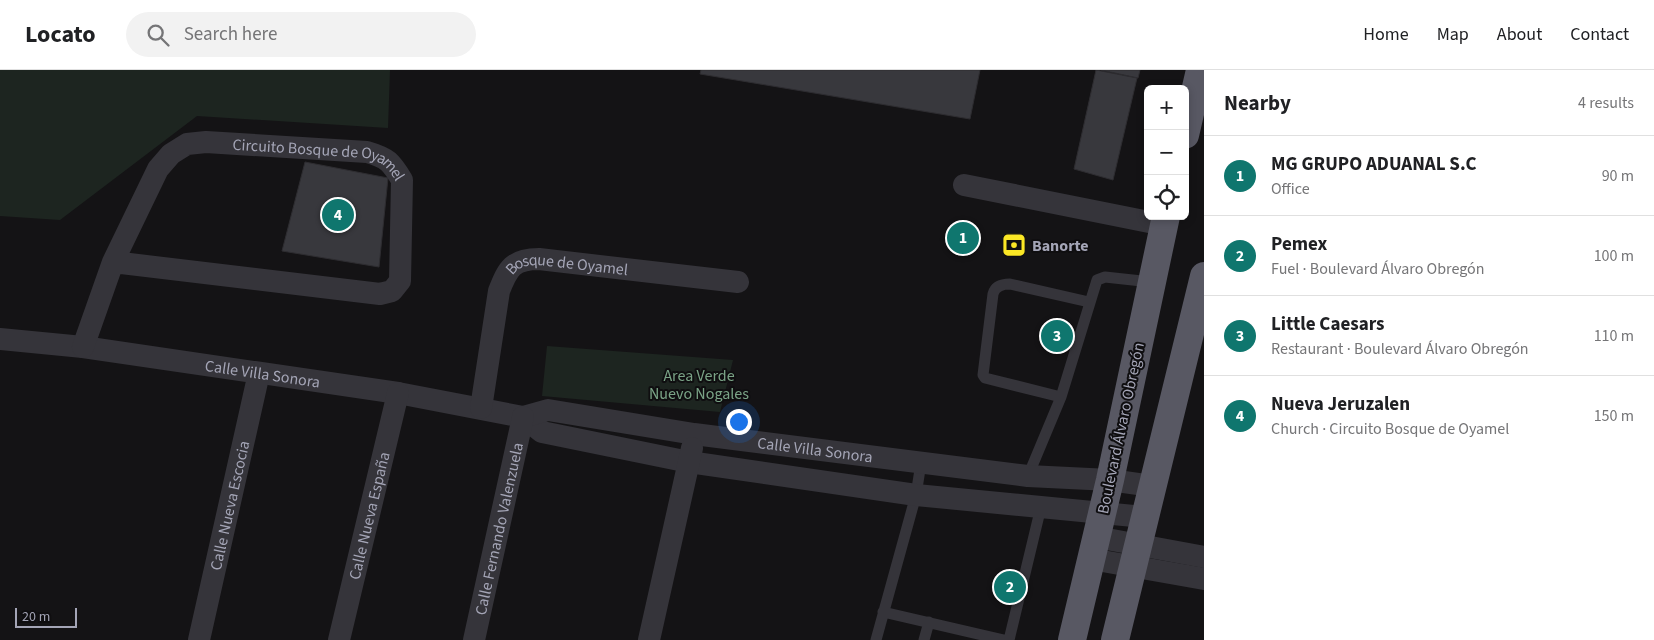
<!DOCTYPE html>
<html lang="en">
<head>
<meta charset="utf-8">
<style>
	body { margin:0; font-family:"Source Sans 3",sans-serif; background:#f2f2f2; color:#202124 }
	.controls { position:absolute; right:15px; top:15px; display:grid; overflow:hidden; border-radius:8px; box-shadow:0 2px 8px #0003 }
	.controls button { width:45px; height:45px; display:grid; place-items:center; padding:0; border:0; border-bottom:1px solid #e0e0e0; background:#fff; color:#202124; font:25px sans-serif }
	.scale { position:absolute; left:15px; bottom:12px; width:62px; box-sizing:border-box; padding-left:5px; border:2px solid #a4a5b6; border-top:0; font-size:14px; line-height:18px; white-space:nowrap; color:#a4a5b6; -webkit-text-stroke:4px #0f0e10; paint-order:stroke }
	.you { position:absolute; left:738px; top:351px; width:18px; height:18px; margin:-12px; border:4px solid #fff; border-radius:50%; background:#1a73e8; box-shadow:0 0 0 8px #1a73e833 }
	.badge { display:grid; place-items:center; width:32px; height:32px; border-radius:50%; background:#0f766e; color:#fff; font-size:16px; font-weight:700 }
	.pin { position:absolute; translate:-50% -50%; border:2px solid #fff; box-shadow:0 1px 5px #0006 }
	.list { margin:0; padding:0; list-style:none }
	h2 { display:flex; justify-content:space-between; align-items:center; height:65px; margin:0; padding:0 20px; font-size:21px }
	h2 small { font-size:16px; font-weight:400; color:#757577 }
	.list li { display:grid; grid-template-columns:32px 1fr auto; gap:15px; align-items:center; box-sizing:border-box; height:80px; padding:0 20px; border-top:1px solid #e0e0e0 }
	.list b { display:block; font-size:19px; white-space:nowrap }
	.list p { margin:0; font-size:16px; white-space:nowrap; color:#757577 }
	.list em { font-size:16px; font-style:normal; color:#757577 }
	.icon { flex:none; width:28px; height:28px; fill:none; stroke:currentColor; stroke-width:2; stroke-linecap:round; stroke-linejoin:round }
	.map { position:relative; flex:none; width:1204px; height:570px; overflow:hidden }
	header { display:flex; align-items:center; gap:30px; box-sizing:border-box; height:70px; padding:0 25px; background:#fff; border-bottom:1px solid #e0e0e0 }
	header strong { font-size:24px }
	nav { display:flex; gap:28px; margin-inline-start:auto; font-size:18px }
	.search { width:350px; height:45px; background:#f2f2f2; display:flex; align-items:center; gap:12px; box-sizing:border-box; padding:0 18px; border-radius:28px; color:#757577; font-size:19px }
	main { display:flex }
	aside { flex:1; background:#fff }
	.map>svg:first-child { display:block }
	.green { fill:#1d2520 }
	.building { fill:#38383d; stroke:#2e2d31 }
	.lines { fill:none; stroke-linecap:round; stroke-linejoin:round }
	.service { stroke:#35343a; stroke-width:11 }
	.minor { stroke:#35343a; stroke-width:22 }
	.trunk { stroke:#585863; stroke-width:28 }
	.labels { text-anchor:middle; stroke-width:4; stroke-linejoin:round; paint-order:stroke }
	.street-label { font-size:16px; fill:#a4a5b6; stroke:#0f0e10 }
	.poi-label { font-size:16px; font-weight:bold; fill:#a4a5b6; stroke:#0f0e10; text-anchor:start }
	.park-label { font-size:16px; fill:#7aa386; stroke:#0f0e10 }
</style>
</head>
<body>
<header>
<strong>Locato</strong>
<div class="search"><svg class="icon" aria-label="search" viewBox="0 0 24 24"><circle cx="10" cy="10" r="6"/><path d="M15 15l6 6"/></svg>Search here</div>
<nav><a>Home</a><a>Map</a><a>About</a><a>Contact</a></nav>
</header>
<main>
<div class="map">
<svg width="1204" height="570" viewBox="0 0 1204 570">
	<rect width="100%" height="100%" fill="#141315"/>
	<!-- green -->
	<path class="green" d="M0,0h390l-2,58 -191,-12 -137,104 -60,-4z
		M547,276l186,14 -13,52 -178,-16z"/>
	<!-- building -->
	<path class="building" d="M701,0h279l-10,49 -270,-45z
		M1096,0l41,8 -24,102 -39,-11z
		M1101,0h39l-2,8z
		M305,92l83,16 -9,89 -97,-16z"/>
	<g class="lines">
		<!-- service -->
		<path class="service" d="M1061,327l-76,-19 -2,-3 10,-81c2,-8 9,-10 17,-10l79,18
			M1028,406l33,-79 36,-117 8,-3 46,5
			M883,542l121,28
			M876,570l40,-145 5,-32
			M924,570l5,-18
			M1009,570l32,-133"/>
		<!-- minor -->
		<g class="minor">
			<path d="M964,115l200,40"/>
			<path id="s1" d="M0,269l83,8 315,46 125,24 19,15 147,30 227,33 228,22"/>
			<path id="s2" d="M83,277l30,-85 45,-93 13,-15 16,-10 19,-2 161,10c21,6 24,10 35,28l-2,101 -8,10 -12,3 -267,-32"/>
			<path id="s3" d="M481,338l18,-117c9,-23 14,-32 40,-32l199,23"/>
			<path id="s4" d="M523,347l25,-7 146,24 334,42 82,4 42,6"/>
			<path d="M1096,467l108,20"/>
			<path d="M1091,489l113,20"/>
			<path id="s5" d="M199,570l60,-267"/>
			<path id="s6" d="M339,570l59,-247"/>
			<path id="s7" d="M474,570l49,-223"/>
			<path d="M649,570l43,-192"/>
		</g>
		<!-- trunk -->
		<path class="trunk" d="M1185,65l15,-65
			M1072,570l38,-160 56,-264
			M1115,570l89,-364"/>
	</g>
	<!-- icons -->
	<defs>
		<g id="bank-square" transform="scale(1.25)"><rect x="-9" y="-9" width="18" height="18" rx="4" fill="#fbe725" stroke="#0f0e10"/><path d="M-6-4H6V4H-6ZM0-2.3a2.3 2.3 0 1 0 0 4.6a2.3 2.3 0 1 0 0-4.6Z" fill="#111"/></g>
	</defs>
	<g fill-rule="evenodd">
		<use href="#bank-square" x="1014" y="175"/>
	</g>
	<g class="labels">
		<!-- street labels -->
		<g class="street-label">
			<text dy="6" stroke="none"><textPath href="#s2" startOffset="368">Circuito Bosque de Oyamel</textPath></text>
			<text dy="6" stroke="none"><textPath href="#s3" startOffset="202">Bosque de Oyamel</textPath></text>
			<text dy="6" stroke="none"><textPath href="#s1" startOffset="265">Calle Villa Sonora</textPath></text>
			<text transform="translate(1120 358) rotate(-78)" y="6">Boulevard Álvaro Obregón</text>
			<text dy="6" stroke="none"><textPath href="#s4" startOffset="296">Calle Villa Sonora</textPath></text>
			<text dy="6" stroke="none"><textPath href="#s5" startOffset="138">Calle Nueva Escocia</textPath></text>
			<text dy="6" stroke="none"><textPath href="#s6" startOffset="128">Calle Nueva España</textPath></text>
			<text dy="6" stroke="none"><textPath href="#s7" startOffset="114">Calle Fernando Valenzuela</textPath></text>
		</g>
		<!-- poi labels -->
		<g class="poi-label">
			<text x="1032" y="181">Banorte</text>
		</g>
		<!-- park labels -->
		<g class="park-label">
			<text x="699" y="311">Area Verde<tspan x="699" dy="18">Nuevo Nogales</tspan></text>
		</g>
	</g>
</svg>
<div class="controls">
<button>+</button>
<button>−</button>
<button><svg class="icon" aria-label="locate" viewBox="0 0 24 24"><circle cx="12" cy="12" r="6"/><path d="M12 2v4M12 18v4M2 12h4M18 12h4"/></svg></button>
</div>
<div class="scale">20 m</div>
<div class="you"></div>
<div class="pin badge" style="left:963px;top:168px">1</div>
<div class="pin badge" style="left:1010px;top:517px">2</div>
<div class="pin badge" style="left:1057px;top:266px">3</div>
<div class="pin badge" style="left:338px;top:145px">4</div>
</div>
<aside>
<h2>Nearby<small>4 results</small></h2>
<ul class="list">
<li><span class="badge">1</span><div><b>MG GRUPO ADUANAL S.C</b><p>Office</p></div><em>90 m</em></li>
<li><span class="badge">2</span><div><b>Pemex</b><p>Fuel · Boulevard Álvaro Obregón</p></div><em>100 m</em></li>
<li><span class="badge">3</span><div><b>Little Caesars</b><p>Restaurant · Boulevard Álvaro Obregón</p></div><em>110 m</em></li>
<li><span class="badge">4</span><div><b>Nueva Jeruzalen</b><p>Church · Circuito Bosque de Oyamel</p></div><em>150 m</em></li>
</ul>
</aside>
</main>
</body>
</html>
